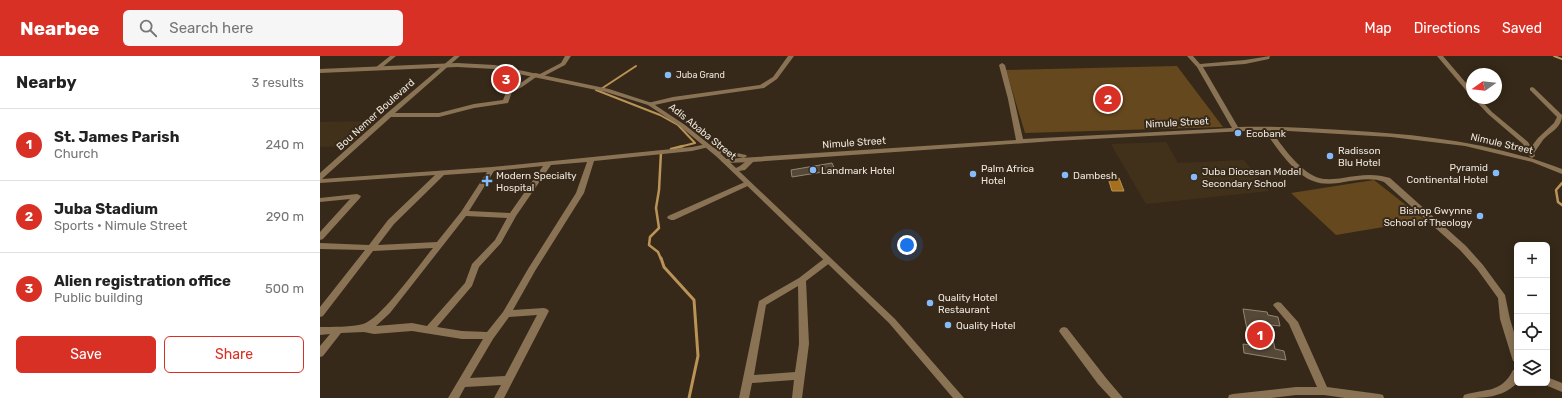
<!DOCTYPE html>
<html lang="en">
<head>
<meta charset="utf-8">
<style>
	body { margin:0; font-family:Rubik,sans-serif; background:#f6f6f6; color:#222 }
	.controls { position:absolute; right:12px; bottom:12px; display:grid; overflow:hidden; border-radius:6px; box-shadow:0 2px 10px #0003 }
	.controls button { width:36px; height:36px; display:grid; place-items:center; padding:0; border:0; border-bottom:1px solid #e0e0e0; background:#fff; color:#222; font:20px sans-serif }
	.compass { position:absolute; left:1146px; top:12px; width:36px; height:36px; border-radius:50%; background:#fff; box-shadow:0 2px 10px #0003; rotate:255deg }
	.you { position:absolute; left:587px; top:189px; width:14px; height:14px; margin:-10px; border:3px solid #fff; border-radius:50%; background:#1a73e8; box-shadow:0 0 0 6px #1a73e833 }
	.badge { display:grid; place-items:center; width:26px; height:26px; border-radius:50%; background:#d93025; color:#fff; font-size:13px; font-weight:700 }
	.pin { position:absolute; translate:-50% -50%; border:2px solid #fff; box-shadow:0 1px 4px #0006 }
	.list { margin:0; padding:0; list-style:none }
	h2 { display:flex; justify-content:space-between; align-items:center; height:52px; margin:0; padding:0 16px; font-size:17px }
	h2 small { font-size:13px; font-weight:400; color:#767676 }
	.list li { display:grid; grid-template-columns:26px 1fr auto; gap:12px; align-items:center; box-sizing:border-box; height:72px; padding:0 16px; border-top:1px solid #e0e0e0 }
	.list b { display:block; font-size:15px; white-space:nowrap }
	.list p { margin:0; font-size:13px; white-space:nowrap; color:#767676 }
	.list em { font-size:13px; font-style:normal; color:#767676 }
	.actions { display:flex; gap:8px; padding:12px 16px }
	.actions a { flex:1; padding:9px 0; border:1px solid #d93025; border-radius:6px; text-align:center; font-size:14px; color:#d93025 }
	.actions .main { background:#d93025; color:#fff }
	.icon { flex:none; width:22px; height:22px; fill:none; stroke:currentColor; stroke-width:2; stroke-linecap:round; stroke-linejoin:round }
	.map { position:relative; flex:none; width:1242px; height:342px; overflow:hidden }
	header { display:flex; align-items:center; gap:24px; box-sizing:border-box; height:56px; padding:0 20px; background:#d93025; color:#fff }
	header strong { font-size:19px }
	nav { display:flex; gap:22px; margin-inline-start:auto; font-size:14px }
	.search { width:280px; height:36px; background:#f6f6f6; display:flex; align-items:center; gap:10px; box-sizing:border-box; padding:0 14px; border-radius:6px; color:#767676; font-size:15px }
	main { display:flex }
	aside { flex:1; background:#fff }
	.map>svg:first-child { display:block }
	.built { fill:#42311a }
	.green { fill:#65481d }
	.water { fill:#a4701d; stroke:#ba9356 }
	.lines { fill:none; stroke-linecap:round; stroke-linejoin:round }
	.stream-far2 { stroke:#ba9356; stroke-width:2 }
	.stream-far1 { stroke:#ba9356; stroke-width:2.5 }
	.stream { stroke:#ba9356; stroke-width:3 }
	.building { fill:#564837; stroke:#958673 }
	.minor { fill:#8a7355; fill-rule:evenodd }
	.tertiary { fill:#8a7355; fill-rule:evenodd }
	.poi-dot { fill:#86bbfb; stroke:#362919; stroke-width:1.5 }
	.labels { text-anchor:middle; stroke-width:4; stroke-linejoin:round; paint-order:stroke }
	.far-poi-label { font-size:9px; fill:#eee6dc; stroke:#362919; text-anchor:start }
	.street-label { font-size:10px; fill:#eee6dc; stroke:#362919 }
	.poi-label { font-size:10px; fill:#eee6dc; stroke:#362919; text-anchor:start }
</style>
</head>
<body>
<header>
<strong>Nearbee</strong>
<div class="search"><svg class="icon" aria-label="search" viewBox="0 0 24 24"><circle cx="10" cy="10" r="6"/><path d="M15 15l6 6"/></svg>Search here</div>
<nav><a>Map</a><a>Directions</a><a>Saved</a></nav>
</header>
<main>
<aside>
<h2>Nearby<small>3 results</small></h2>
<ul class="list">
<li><span class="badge">1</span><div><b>St. James Parish</b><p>Church</p></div><em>240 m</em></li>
<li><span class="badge">2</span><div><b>Juba Stadium</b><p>Sports · Nimule Street</p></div><em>290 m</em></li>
<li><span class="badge">3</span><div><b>Alien registration office</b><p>Public building</p></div><em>500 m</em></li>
</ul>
<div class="actions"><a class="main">Save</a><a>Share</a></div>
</aside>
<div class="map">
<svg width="1242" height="342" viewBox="0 0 1242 342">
	<rect width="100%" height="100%" fill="#362919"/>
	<!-- built -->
	<path class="built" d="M56,65l-27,25 -29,1v-25z
		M846,86l12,21 66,-3 25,31 -123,13 -35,-60z"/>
	<!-- green -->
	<path class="green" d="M857,10l46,61 -198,6 -19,-63z
		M1054,124l51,40 -89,15 -45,-42z"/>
	<!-- water -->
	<path class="water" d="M788,122h11l5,13h-12z"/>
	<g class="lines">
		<!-- stream-far2 -->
		<path class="stream-far2" d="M1234,0l8,3
			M281,33l35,-23
			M276,34l64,25 18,10 17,18 -16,4"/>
		<!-- stream-far1 -->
		<path class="stream-far1" d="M351,93l12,-3
			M1242,127l-6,7 2,12 4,3
			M341,203l-3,-7 -9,-7 1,-8 9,-9 -3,-20 3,-18 2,-38"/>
		<!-- stream -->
		<path class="stream" d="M341,202l3,9 30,33 4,56 -9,42"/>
	</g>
	<!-- building -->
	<path class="building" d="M512,107l3,7 -43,7 -1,-7z
		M923,253l24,3 1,3 10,2 2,9 -10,-1 5,24 9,2 2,9 -42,-7 -1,-9 7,1z"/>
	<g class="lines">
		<!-- minor -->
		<path class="minor" d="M70,0h6l-17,14h-4v-2z
			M134,0h6l-65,57h44l35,-9 29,-4 4,-10 11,-5 17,-12 5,1 21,-11 4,-7h6l-6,9 -21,11 -5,-1 -17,12 -10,5 -4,11 -34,5 -35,9h-48l-69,62 170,-12 200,-20 15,-3 3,2 -1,1 -17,4 -98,10 -10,32 -49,78 -22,39 31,-2 3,1 2,2 -45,87h-10l7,-13 -36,2 -6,11h-11l35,-59h-21l-50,-8 -38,3 -10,-2 -23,1 -18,23 -3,1v-11l10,-12 -10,1v-8c11,0 33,0 43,-3 18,-5 56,-59 70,-76l-60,3 -50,65 -3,1v-10l45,-57 -45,-1v-6l49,2 19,-25 47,-45 -115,8v-10l66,-59zM267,106l-11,31 -48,76 -25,43 -16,20 -25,-1 -25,-4 35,-41 7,-19 22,-24 15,-27 35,-51zM223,110l-33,47 -41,-2 25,-40zM167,116l-26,40 -24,30 -59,3 16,-21 50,-49zM146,160l41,2 -12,22 -23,24 -7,19 -38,43 -15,-3 -36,3 14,-13zM217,259l-32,61 -35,2 23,-39 16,-22z
			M468,0h6l-17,23 -13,9 -91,13 -23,5 -3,-2 1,-1 25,-6 87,-12 13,-8z
			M867,0h6l7,8 45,-4 25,-4 -1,3 -24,5 -42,3 35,60c35,-1 69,1 104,3 75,4 149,12 220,39v5l-30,-12 -67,-16 -74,-9 -120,-7c10,15 30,43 48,48 7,2 17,1 24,0 16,-3 32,-5 47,0l76,68 17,19 22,30 5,24 7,23v20l-4,-1 -1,-3 -12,-39 -2,-21 -21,-29 -17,-19 -76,-68c-12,-5 -27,-2 -40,0 -10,2 -21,3 -31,-1 -19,-7 -37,-34 -49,-51l-210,11 -302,21 -27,1 -4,-2 4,-2 291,-19 -8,-41 -9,-34 3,-2 3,2 9,34 9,40 209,-11 -35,-61z
			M1117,0h6l29,34v6l-2,-1z
			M1212,31l2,1 28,27c0,13 -12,17 -19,25 -3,4 -6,9 -9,13l1,3 -3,2 -2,-1 -7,-13 -35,-30 -15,-16h6l13,14 36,30 3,5 7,-9 16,-15 3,-6 -27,-27v-2z
			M425,126h3l4,2 -78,36h-3l-4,-2 1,-2z
			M37,138l4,2 -1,2 -37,41 -3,1v-8l30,-33 -30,3v-4z
			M508,201l4,3 -1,2 -25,19 3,63 -7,54h-10l2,-18 -42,3 -3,15h-10l20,-97 40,-23 26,-20zM478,230l1,58 -4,28 -41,3 12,-70z
			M958,246l3,1 17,19 29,65 52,7 4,1 1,3h-39l-21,-3h-28l-25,3h-43l1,-3 4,-1 63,-7h21l-28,-63 -16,-19 2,-2z
			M744,271l3,1 39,50 17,20h-12l-13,-14 -37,-50 -2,-3 2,-3z
			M1197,313v14c-15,15 -33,15 -54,15l1,-3c22,-7 37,-1 49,-25z
			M1227,321l15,6v9l-19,-8v-1h4z"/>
		<!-- tertiary -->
		<path class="tertiary" d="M137,7l38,2 114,24 43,14 33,22 29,23 32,7 1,1 -3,2 -24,-5 16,15c7,-2 11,-11 18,-9l2,1 -2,1 -9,9 -6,1 156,148 69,79h-11l-64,-75 -123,-119 -49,-47 -36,-30 -33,-22 -42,-13 -111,-23 -38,-2 -137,6v-4z"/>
	</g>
	<!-- markers -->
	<g class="poi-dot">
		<circle cx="348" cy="19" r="4"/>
		<circle cx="918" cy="77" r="4"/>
		<circle cx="1010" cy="100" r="4"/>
		<circle cx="493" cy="114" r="4"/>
		<circle cx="1176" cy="117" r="4"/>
		<circle cx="653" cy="118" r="4"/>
		<circle cx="745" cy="119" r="4"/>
		<circle cx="874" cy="121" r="4"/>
		<path d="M165 119h4v4h4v4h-4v4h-4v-4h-4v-4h4z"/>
		<circle cx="1160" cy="160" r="4"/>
		<circle cx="610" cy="247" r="4"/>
		<circle cx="628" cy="269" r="4"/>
	</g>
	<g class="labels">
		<!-- far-poi labels -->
		<g class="far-poi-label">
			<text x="356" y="22">Juba Grand</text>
		</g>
		<!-- street labels -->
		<g class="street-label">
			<text transform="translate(55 58) rotate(-42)" y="4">Bou Nemer Boulevard</text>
			<text transform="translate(857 66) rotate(-3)" y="4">Nimule Street</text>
			<text transform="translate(383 75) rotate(39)" y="4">Adis Ababa Street</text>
			<text transform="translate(534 86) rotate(-4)" y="4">Nimule Street</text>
			<text transform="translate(1182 87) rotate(13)" y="4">Nimule Street</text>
		</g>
		<!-- poi labels -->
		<g class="poi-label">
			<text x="926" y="81">Ecobank</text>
			<text x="1018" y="98">Radisson<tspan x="1018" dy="12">Blu Hotel</tspan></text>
			<text x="1168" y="115" text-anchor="end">Pyramid<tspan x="1168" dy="12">Continental Hotel</tspan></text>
			<text x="661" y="116">Palm Africa<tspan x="661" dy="12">Hotel</tspan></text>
			<text x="501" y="118">Landmark Hotel</text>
			<text x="882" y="119">Juba Diocesan Model<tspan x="882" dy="12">Secondary School</tspan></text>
			<text x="176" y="123">Modern Specialty<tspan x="176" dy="12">Hospital</tspan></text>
			<text x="753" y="123">Dambesh</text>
			<text x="1152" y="158" text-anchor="end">Bishop Gwynne<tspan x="1152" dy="12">School of Theology</tspan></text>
			<text x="618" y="245">Quality Hotel<tspan x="618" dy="12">Restaurant</tspan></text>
			<text x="636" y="273">Quality Hotel</text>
		</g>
	</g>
</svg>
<div class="controls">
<button>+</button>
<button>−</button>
<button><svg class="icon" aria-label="locate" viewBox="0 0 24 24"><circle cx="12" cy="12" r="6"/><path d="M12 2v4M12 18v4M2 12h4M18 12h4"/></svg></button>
<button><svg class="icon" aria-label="layers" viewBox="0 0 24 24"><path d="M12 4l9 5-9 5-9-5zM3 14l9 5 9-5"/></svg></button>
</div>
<svg class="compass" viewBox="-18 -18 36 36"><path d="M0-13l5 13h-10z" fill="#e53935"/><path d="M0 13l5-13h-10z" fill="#767676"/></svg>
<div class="you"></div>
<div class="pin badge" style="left:940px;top:279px">1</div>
<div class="pin badge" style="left:788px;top:43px">2</div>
<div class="pin badge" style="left:186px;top:23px">3</div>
</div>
</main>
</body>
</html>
